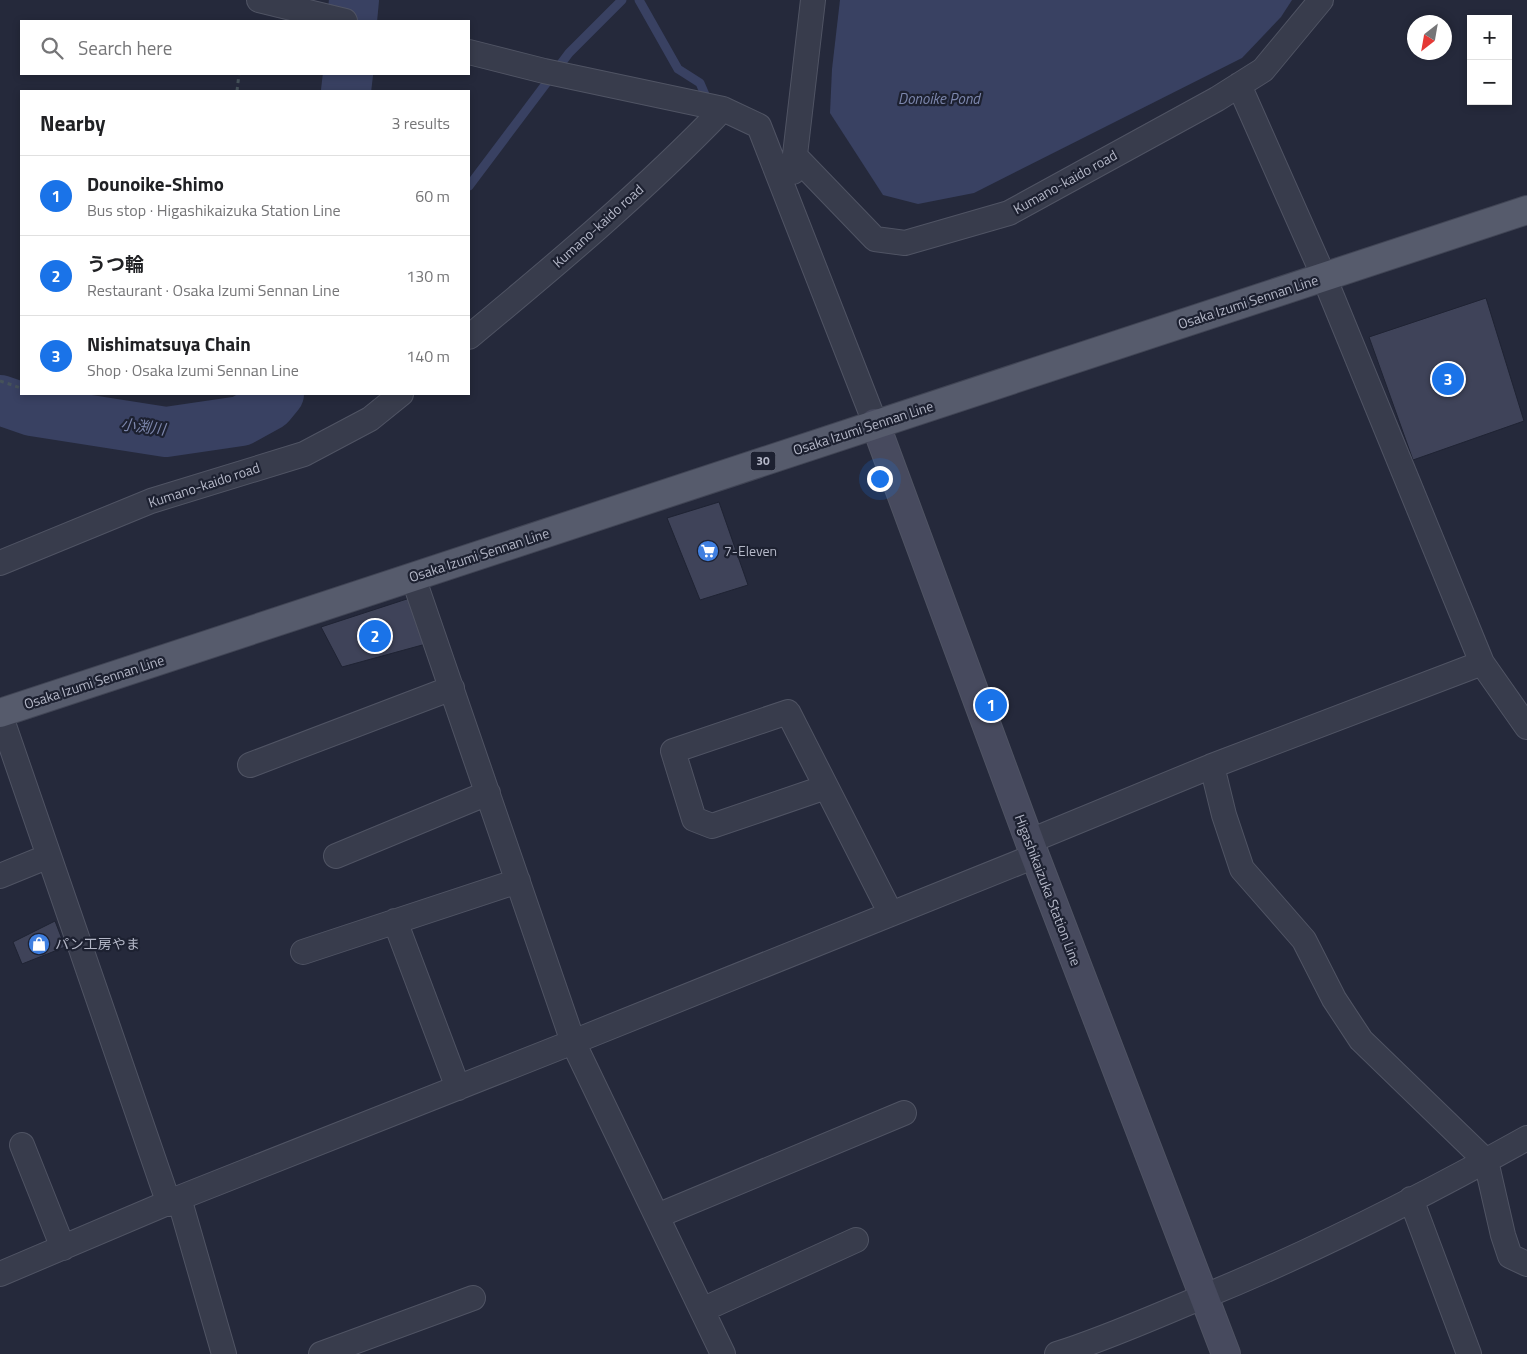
<!DOCTYPE html>
<html lang="en">
<head>
<meta charset="utf-8">
<style>
	body { margin:0; font-family:"Titillium Web","Noto Sans JP",sans-serif; background:#f2f2f2; color:#202124 }
	.controls { position:absolute; right:15px; top:15px; display:grid; overflow:hidden; border-radius:0px; box-shadow:0 2px 8px #0003 }
	.controls button { width:45px; height:45px; display:grid; place-items:center; padding:0; border:0; border-bottom:1px solid #e0e0e0; background:#fff; color:#202124; font:25px sans-serif }
	.compass { position:absolute; left:1407px; top:15px; width:45px; height:45px; border-radius:50%; background:#fff; box-shadow:0 2px 8px #0003; rotate:211deg }
	.you { position:absolute; left:879px; top:478px; width:18px; height:18px; margin:-12px; border:4px solid #fff; border-radius:50%; background:#1a73e8; box-shadow:0 0 0 8px #1a73e833 }
	.badge { display:grid; place-items:center; width:32px; height:32px; border-radius:50%; background:#1a73e8; color:#fff; font-size:16px; font-weight:700 }
	.pin { position:absolute; translate:-50% -50%; border:2px solid #fff; box-shadow:0 1px 5px #0006 }
	.list { margin:0; padding:0; list-style:none }
	h2 { display:flex; justify-content:space-between; align-items:center; height:65px; margin:0; padding:0 20px; font-size:21px }
	h2 small { font-size:16px; font-weight:400; color:#757577 }
	.list li { display:grid; grid-template-columns:32px 1fr auto; gap:15px; align-items:center; box-sizing:border-box; height:80px; padding:0 20px; border-top:1px solid #e0e0e0 }
	.list b { display:block; font-size:19px; white-space:nowrap }
	.list p { margin:0; font-size:16px; white-space:nowrap; color:#757577 }
	.list em { font-size:16px; font-style:normal; color:#757577 }
	.icon { flex:none; width:28px; height:28px; fill:none; stroke:currentColor; stroke-width:2; stroke-linecap:round; stroke-linejoin:round }
	.map { position:relative; flex:none; width:1527px; height:1354px; overflow:hidden }
	.search { position:absolute; background:#fff; box-shadow:0 2px 8px #0003; left:20px; top:20px; width:450px; height:55px; display:flex; align-items:center; gap:12px; box-sizing:border-box; padding:0 18px; border-radius:0px; color:#757577; font-size:19px }
	.panel { position:absolute; background:#fff; box-shadow:0 2px 8px #0003; left:20px; top:90px; width:450px; height:305px; border-radius:0px }
	.map>svg:first-child { display:block }
	.water { fill:#394162 }
	.lines { fill:none; stroke-linecap:round; stroke-linejoin:round }
	.stream { stroke:#394162; stroke-width:9 }
	.river { stroke:#394162; stroke-width:50 }
	.building { fill:#3f4359; stroke:#1f2333 }
	.street-casing { stroke:#505464; stroke-width:26 }
	.secondary-casing { stroke:#505464; stroke-width:30 }
	.primary-casing { stroke:#414555; stroke-width:30 }
	.path { stroke:#45525a; stroke-width:3; stroke-dasharray:4 4; stroke-linecap:butt }
	.street { stroke:#383c4c; stroke-width:24 }
	.secondary { stroke:#474a5e; stroke-width:28 }
	.primary { stroke:#565b6c; stroke-width:28 }
	.labels { text-anchor:middle; stroke-width:4.5; stroke-linejoin:round; paint-order:stroke }
	.shield { fill:#1d2131; stroke:#878a9a; stroke-width:1 }
	.shield-label { font-size:12px; font-weight:bold; fill:#b4b7c7 }
	.street-label { font-size:14px; fill:#b4b7c7; stroke:#1d2131 }
	.poi-label { font-size:14px; fill:#b4b7c7; stroke:#1d2131; text-anchor:start }
	.water-label { font-size:15px; font-style:italic; fill:#7d87ad; stroke:#1d2131 }
</style>
</head>
<body>
<div class="map">
<svg width="1527" height="1354" viewBox="0 0 1527 1354">
	<rect width="100%" height="100%" fill="#25293b"/>
	<!-- water -->
	<path class="water" d="M840,0h452l-11,17 -39,41 -268,135 -56,11 -35,-9 -53,-82 2,-44z"/>
	<g class="lines">
		<!-- stream -->
		<path class="stream" d="M639,0l39,69 22,14 6,14
			M469,186l100,-133 53,-53"/>
		<!-- river -->
		<path class="river" d="M352,21l2,-21
			M346,91l2,-17
			M0,400l32,11 134,21 75,-11 29,-16 9,-11"/>
	</g>
	<!-- building -->
	<path class="building" d="M1486,298l38,123 -111,39 -44,-123z
		M719,502l29,83 -48,15 -33,-82z
		M413,597l13,47 -84,23 -21,-40z
		M55,921l10,26 -43,17 -9,-22z"/>
	<g class="lines">
		<!-- street casing -->
		<g class="street-casing">
			<path id="street" d="M259,0l86,21
				M469,52l75,19 179,38 36,17 116,297
				M1239,85l85,192 158,386 45,64
				M795,156l80,83 30,4 104,-30 208,-114 46,-29 58,-70
				M793,172l20,-172
				M469,337c87,-72 175,-146 254,-228
				M0,563l151,-62 153,-47 66,-35 31,-25
				M413,577l160,465 150,312
				M0,714l169,490
				M250,765l202,-77
				M1212,766l12,49 18,54 62,71 30,59 27,41 125,121 17,74 7,21 17,8
				M826,787l-114,39 -18,-7 -21,-68 115,-39 103,202
				M1030,841l182,-75 270,-103
				M336,856l152,-63
				M0,876l49,-20
				M395,921l63,167
				M303,952l215,-71
				M22,1145l41,103
				M179,1198l45,156
				M1411,1199l58,155
				M657,1216l247,-103
				M0,1274l179,-76 394,-156 462,-186
				M702,1310l154,-70
				M321,1354l152,-56
				M1057,1354c51,-16 99,-38 148,-58 110,-45 218,-100 322,-158"/>
		</g>
		<!-- secondary casing -->
		<g class="secondary-casing">
			<path id="secondary" d="M875,423l160,433 191,498"/>
		</g>
		<!-- primary casing -->
		<g class="primary-casing">
			<path id="primary" d="M0,713l1527,-503"/>
		</g>
		<!-- path -->
		<path class="path" d="M237,91l2,-17
			M0,381l21,7"/>
		<!-- street -->
		<use href="#street" class="street"/>
		<!-- secondary -->
		<use href="#secondary" class="secondary"/>
		<!-- primary -->
		<use href="#primary" class="primary"/>
	</g>
	<!-- icons -->
	<defs>
		<g id="supermarket-disc" transform="scale(1.125)"><circle r="9.5" fill="#3f7fe0" stroke="#1d2131"/><path d="M-6-5.5h2.5l.6 2H6L4.5 2H-2.5L-4.4-4H-6ZM-1.5 3.2a1.3 1.3 0 1 0 .1 0ZM3 3.2a1.3 1.3 0 1 0 .1 0Z" fill="#fff"/></g>
		<g id="shop-disc" transform="scale(1.125)"><circle r="9.5" fill="#3f7fe0" stroke="#1d2131"/><path d="M-5-2.5h2.3a2.7 3.5 0 0 1 5.4 0H5L5.5 6h-11ZM-1.5-2.5h3a1.5 2.3 0 0 0-3 0Z" fill="#fff"/></g>
	</defs>
	<g fill-rule="evenodd">
		<use href="#supermarket-disc" x="708" y="551"/>
		<use href="#shop-disc" x="39" y="944"/>
	</g>
	<g class="labels">
		<!-- shield labels -->
		<rect class="shield" x="750.5" y="451.5" width="25" height="19" rx="4"/>
		<g class="shield-label">
			<text x="763" y="465">30</text>
		</g>
		<!-- street labels -->
		<g class="street-label">
			<text transform="translate(1065 182) rotate(-29)" y="5">Kumano-kaido road</text>
			<text transform="translate(598 226) rotate(-42)" y="5">Kumano-kaido road</text>
			<text transform="translate(1248 302) rotate(-18)" y="5">Osaka Izumi Sennan Line</text>
			<text transform="translate(863 428) rotate(-18)" y="5">Osaka Izumi Sennan Line</text>
			<text transform="translate(204 485) rotate(-18)" y="5">Kumano-kaido road</text>
			<text transform="translate(479 555) rotate(-18)" y="5">Osaka Izumi Sennan Line</text>
			<text transform="translate(94 682) rotate(-18)" y="5">Osaka Izumi Sennan Line</text>
			<text transform="translate(1048 890) rotate(69)" y="5">Higashikaizuka Station Line</text>
		</g>
		<!-- poi labels -->
		<g class="poi-label">
			<text x="724" y="556">7-Eleven</text>
			<text x="55" y="949">パン工房やま</text>
		</g>
		<!-- water labels -->
		<g class="water-label">
			<text x="939" y="104">Donoike Pond</text>
			<text transform="translate(143 427) rotate(7)" y="5">小渕川</text>
		</g>
	</g>
</svg>
<div class="controls">
<button>+</button>
<button>−</button>
</div>
<svg class="compass" viewBox="-18 -18 36 36"><path d="M0-13l5 13h-10z" fill="#e53935"/><path d="M0 13l5-13h-10z" fill="#757577"/></svg>
<div class="you"></div>
<div class="pin badge" style="left:991px;top:705px">1</div>
<div class="pin badge" style="left:375px;top:636px">2</div>
<div class="pin badge" style="left:1448px;top:379px">3</div>
<div class="search"><svg class="icon" aria-label="search" viewBox="0 0 24 24"><circle cx="10" cy="10" r="6"/><path d="M15 15l6 6"/></svg>Search here</div>
<section class="panel">
<h2>Nearby<small>3 results</small></h2>
<ul class="list">
<li><span class="badge">1</span><div><b>Dounoike-Shimo</b><p>Bus stop · Higashikaizuka Station Line</p></div><em>60 m</em></li>
<li><span class="badge">2</span><div><b>うつ輪</b><p>Restaurant · Osaka Izumi Sennan Line</p></div><em>130 m</em></li>
<li><span class="badge">3</span><div><b>Nishimatsuya Chain</b><p>Shop · Osaka Izumi Sennan Line</p></div><em>140 m</em></li>
</ul>
</section>
</div>
</body>
</html>
